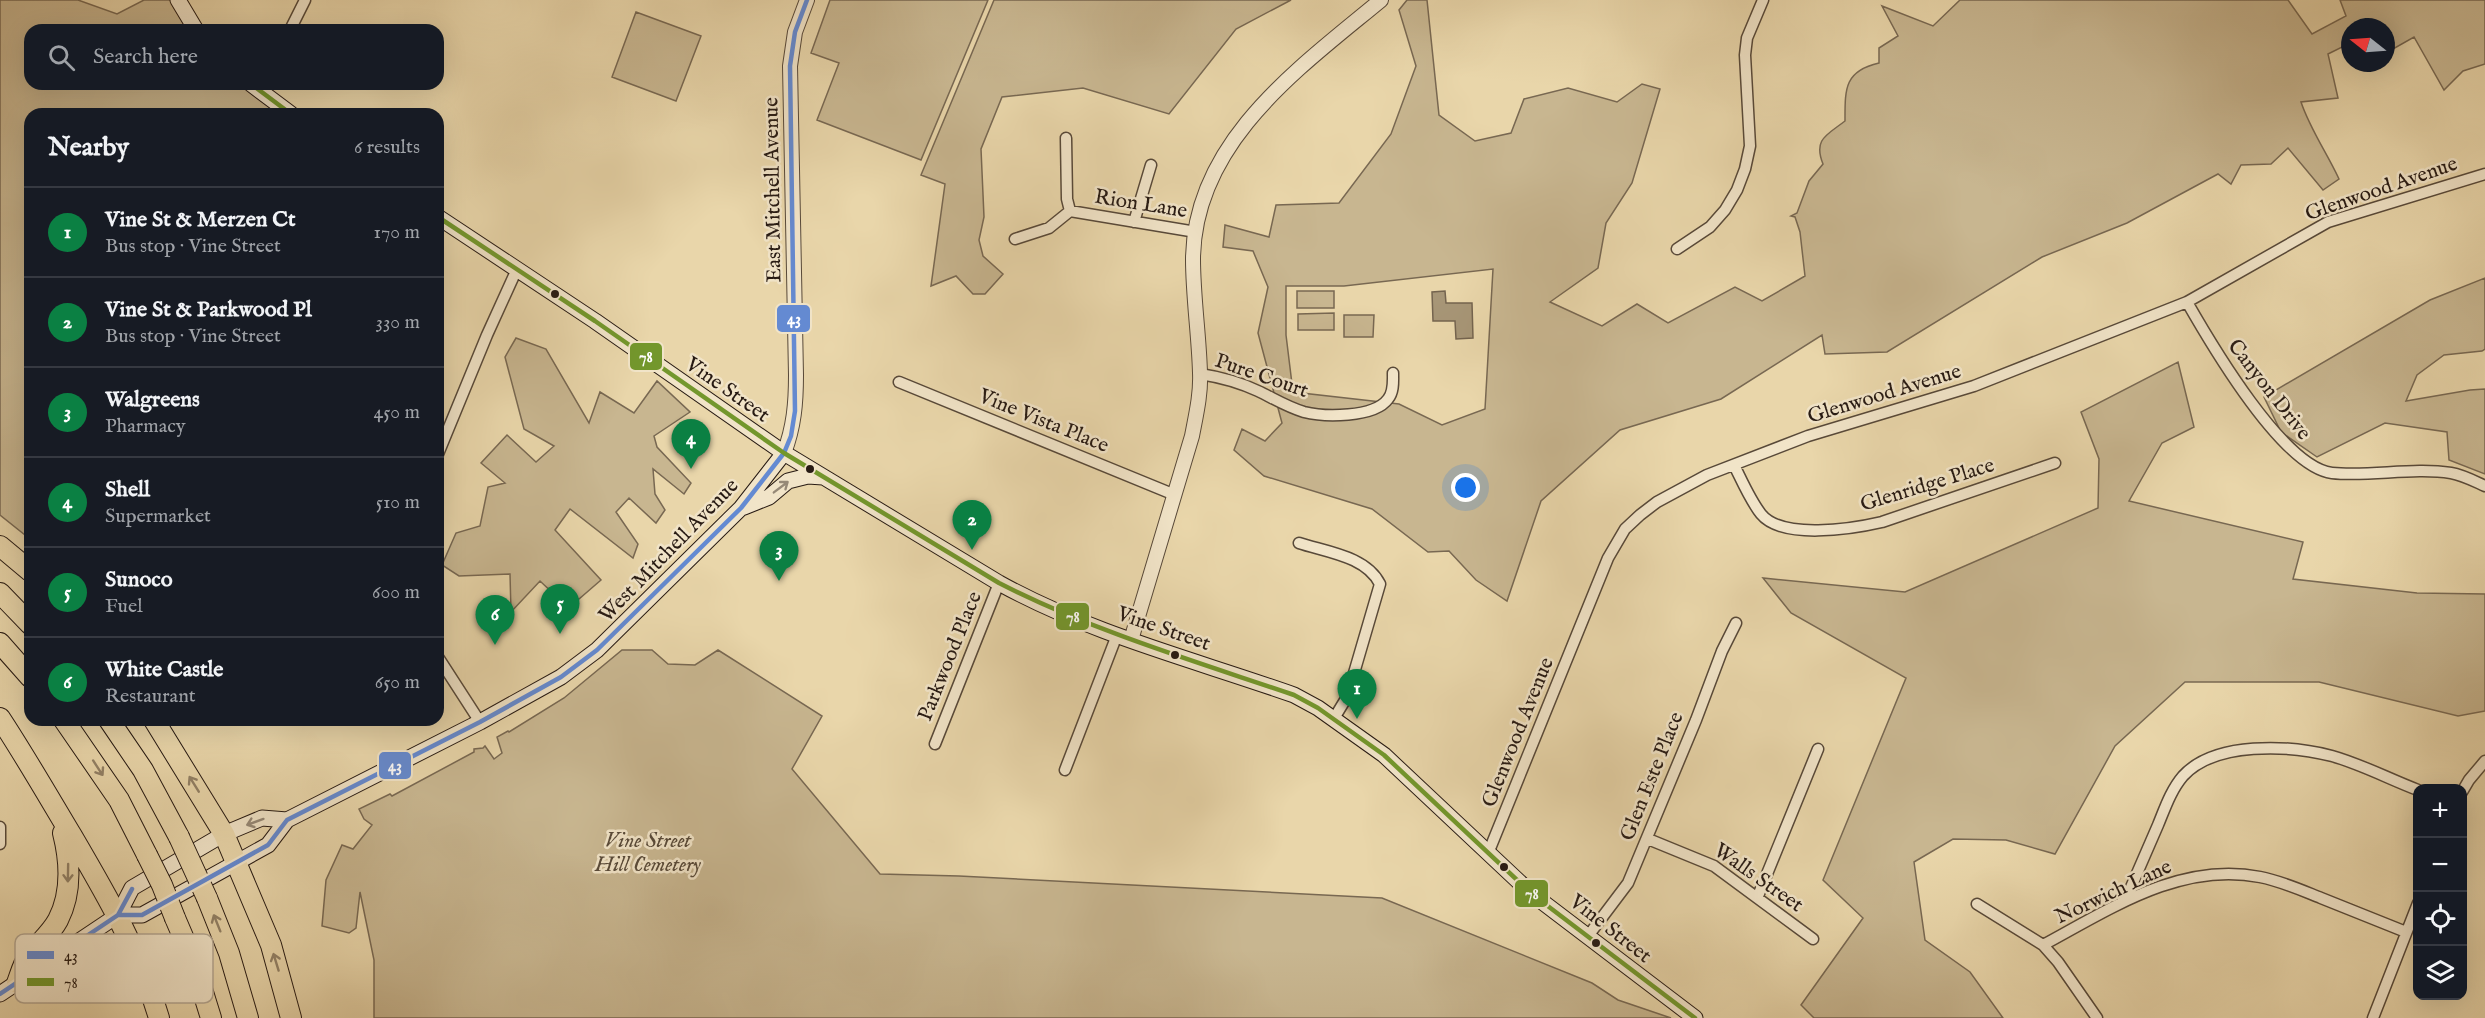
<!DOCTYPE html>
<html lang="en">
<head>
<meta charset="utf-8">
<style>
	body { margin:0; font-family:"IM FELL English",serif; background:#242831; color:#f1f3f6 }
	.controls { position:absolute; right:18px; bottom:18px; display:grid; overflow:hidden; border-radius:12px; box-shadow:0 6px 24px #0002 }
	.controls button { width:54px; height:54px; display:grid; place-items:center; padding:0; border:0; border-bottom:2px solid #363941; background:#171b24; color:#f1f3f6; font:30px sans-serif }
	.compass { position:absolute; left:2341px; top:18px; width:54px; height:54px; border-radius:50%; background:#171b24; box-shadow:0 6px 24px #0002; rotate:287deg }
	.you { position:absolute; left:1466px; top:488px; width:21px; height:21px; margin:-15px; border:4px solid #fff; border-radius:50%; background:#1a73e8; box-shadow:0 0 0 9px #1a73e833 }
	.badge { display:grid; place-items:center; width:39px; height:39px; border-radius:50%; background:#0b8043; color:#fff; font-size:20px; font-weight:700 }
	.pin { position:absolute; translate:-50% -50px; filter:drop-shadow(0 2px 3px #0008) }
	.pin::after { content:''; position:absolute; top:32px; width:21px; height:18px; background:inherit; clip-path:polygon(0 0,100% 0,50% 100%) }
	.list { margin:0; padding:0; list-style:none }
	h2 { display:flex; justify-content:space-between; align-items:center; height:78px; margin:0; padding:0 24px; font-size:26px }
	h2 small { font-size:20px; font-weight:400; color:#9ea1a6 }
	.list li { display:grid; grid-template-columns:39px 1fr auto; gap:18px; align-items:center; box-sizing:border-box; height:90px; padding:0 24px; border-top:2px solid #363941 }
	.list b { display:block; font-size:22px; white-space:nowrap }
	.list p { margin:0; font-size:20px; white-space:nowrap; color:#9ea1a6 }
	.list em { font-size:20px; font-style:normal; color:#9ea1a6 }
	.icon { flex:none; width:33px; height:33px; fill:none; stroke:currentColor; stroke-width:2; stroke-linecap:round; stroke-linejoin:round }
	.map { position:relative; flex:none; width:2485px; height:1018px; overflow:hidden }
	.search { position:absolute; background:#171b24; box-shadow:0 6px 24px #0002; left:24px; top:24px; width:420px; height:66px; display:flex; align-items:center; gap:15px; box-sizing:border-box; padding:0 21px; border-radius:18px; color:#9ea1a6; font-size:22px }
	.panel { position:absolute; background:#171b24; box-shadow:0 6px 24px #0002; left:24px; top:108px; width:420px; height:618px; border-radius:18px }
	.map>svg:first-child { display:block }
	.green { fill:#c8b690; stroke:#786852; stroke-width:1.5; fill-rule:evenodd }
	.water { fill:#a79677; stroke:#74644f; stroke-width:1.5 }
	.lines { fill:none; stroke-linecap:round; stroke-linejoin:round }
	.minor-casing { stroke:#584939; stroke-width:13 }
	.tertiary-casing { stroke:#584939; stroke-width:16 }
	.secondary-casing { stroke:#271a13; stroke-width:17 }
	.motorway-casing { stroke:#271a13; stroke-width:22 }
	.minor { stroke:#f1e4c8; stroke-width:10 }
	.tertiary { stroke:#f1e4c8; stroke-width:14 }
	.secondary { stroke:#f1e4c8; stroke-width:15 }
	.motorway { stroke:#e9d6aa; stroke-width:20 }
	.motorway-bridge-casing { stroke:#271a13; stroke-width:22; stroke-linecap:butt }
	.motorway-bridge { stroke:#e9d6aa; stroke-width:20 }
	.bus-1-casing { stroke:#f1e4c8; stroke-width:9 }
	.bus-2-casing { stroke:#f1e4c8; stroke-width:9 }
	.bus-1 { stroke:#648ad2; stroke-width:4.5 }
	.bus-2 { stroke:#73972c; stroke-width:4.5 }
	.oneway { stroke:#968977 }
	.oneway2 { stroke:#928166 }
	.bus-dot { fill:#271a13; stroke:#f1e4c8; stroke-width:2 }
	.labels { text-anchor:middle; stroke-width:5; stroke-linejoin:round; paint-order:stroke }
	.street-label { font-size:21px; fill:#271a13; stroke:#f1e4c8 }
	.park-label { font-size:21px; font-style:italic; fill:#574938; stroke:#f1e4c8 }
	.key { fill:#f1e4c8; stroke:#b4a792; stroke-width:1.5 }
	.key-label { font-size:16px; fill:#271a13 }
	.line-badge { stroke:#f1e4c8; stroke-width:2 }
	.badge-label { font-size:16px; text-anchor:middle; font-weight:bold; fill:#fff }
</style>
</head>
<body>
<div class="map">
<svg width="2485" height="1018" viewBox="0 0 2485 1018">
	<rect width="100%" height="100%" fill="#e9d6aa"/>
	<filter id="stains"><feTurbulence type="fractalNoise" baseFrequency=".00333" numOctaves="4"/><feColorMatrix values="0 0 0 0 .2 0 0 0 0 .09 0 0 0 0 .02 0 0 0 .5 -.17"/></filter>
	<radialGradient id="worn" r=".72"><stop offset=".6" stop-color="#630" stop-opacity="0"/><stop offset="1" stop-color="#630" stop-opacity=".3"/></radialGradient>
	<!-- green -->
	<path class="green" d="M0,0h78l39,14 27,-14h34l18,30h-166v54h221l40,30h-261v425l-30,-24z
		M830,0h158l-67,160 -104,-40 22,-57 -28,-10z
		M994,0h297l-55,29 -67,85 -86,-26 -81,9 -21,52 3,68 -5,23 4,16 20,18 -18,20h-12l-17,-18 -25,10 14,-102 -24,-9z
		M1407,0h20l12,115 36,26 36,-8 13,-34 44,-11 49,14 25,-18 18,5 -28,94 -26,40 -8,45 -48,34 52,24 35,-22 31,19 67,-36 27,14 43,-25 -5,-44 -5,-15 -4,-1 6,-3 12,-32 14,-17c-10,-25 4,-29 22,-43 0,-32 -1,-50 34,-58v-15l19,-12 -16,-30 51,20 27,-26h328l24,34 34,-18 -6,-16h145v64l-22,7 -19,19 -30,-53 -28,16v-26h-36v23l-8,-3 -14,7 10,44 -37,4c9,27 26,51 38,77l-16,11 -35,-42 -17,16 -30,1 -10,19 -13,-10 -91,49 -85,34 -155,95 -62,2 -3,-19 -101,64 -101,31 -79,71 -34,100 -31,-21 -27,-29 -21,1 -56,-43 -108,-33 -30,-26 8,-21 23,12 17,-18 -24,-90 10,-46 -15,-36 -30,-4 2,-22 44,12 7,-32 63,-2 52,-69 25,-68 -17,-56zM1493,269l-8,140 -43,16 -43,-21 -106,-12 -7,-57v-49h58z
		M636,12l65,24 -25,65 -64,-24z
		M2485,278v71l-3,2 -38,4 -27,20 -11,26 64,-11 15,-1v85l-36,-14 -2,-28 -62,-9 -68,34 -36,-25 -17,-35 166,-97z
		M1297,291h37v17h-37z
		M1334,313v17h-36v-16z
		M1344,315h30l-1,22h-29z
		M516,338l30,11 43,74 11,-31 34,21 23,-32 33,31 -36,24 3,11 34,36 -7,11 -31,-25 2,25 10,16 -9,13 -27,-25 -13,14 22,32 -5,14 -63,-49 -15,21 46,50 -22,19 -22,-2 -17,-16 -29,31 -1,-38 -51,2 -17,-11 14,-32 24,-7 8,-39 17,-4 -24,-20 26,-28 29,27 18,-16 -30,-17 -19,-72z
		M2178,362l16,65 -32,16 -33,58 174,41 -10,37 124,14 68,1v117l-27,5 -139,-34h-134l-70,64 -60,108 -49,-14 -53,-1 -39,23 11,78 45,32 33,46h-189l-13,-13 62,-87 -40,-38 83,-202 -115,-65 -28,-35 142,14 193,-84 1,-49 -18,-47z
		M622,650h30l16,14 27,1 23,-15 104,66 -30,53 88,105 79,2 423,22 210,85 26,17 53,18h-1297v-58l-14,-68 -4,36 -7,5 -27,-7 4,-46 16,-35 11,4 19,-24 -8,-6 -5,-10 31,-15 2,2 82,-44v-3l9,-1 2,-2 9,13 8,-6 -5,-16 11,-6 1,1 55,-34z"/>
	<!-- water -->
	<path class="water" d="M1445,291l1,12h26l1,35 -17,1 -1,-18h-22l-1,-29z"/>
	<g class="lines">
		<!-- minor casing -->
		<g class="minor-casing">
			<path id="minor" d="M290,30l15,-30
				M1066,138l1,61 3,12
				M1134,222l17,-57
				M1015,239l34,-11 21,-17 126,21
				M1677,249l33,-22 15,-17 12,-20 8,-21 5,-23 -5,-91 2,-17 16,-38
				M2187,302c24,42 96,165 145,171 38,4 81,-6 119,0 12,2 23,8 34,13
				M1200,374c20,3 39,8 58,17 15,7 29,16 46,21 20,5 70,6 84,-13 6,-7 5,-18 5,-26
				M899,382l276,113
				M438,454l49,-119 30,-66
				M1734,465c8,16 16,35 27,49 21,26 91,15 121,8l173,-59
				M1299,543c27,9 67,13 81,41l-33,113 -14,23
				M438,657l42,65
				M935,744l64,-161
				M1065,770l52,-135
				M2462,792l7,-12 16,-19
				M0,827v17
				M1648,839l66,27 99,73
				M1489,851l119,-293 17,-29 15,-14 17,-13 50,-27 101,-39 166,-50 213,-84 141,-80 157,-48
				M1758,896l60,-147
				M2125,901c11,-25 22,-51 33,-76 7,-17 13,-35 25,-49 32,-35 106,-31 149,-20 29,8 57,23 86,34
				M1977,904l66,41 15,17 39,56
				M1588,936l40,-53 68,-163 26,-69 14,-28
				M2043,945c67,-36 138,-84 217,-68 21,4 41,13 61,21 28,11 57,23 85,34
				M2373,1018l45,-115"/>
		</g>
		<!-- tertiary casing -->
		<g class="tertiary-casing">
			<path id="tertiary" d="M784,453c10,-26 12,-50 12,-78l-6,-309 5,-34 12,-32
				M1131,640l61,-204c4,-21 9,-42 8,-63 -1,-38 -7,-76 -7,-114 1,-117 106,-191 188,-259"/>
		</g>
		<!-- secondary casing -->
		<g class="secondary-casing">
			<path id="secondary" d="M178,0l18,30
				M251,84l40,30
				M438,217l157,104 189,132 215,130c92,51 196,77 295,112l24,13 66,47 148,139 163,124
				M744,507l25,-10 19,-16 20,-5 15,1
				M118,915h24l126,-70 19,-25 193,-98 81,-45 36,-27 144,-142 43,-55
				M0,994l118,-79 14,-27 92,-54 38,-16 25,2"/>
		</g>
		<!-- motorway casing -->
		<g class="motorway-casing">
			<path id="motorway" d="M0,546l30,25
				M0,593l30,31
				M0,643l30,34
				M0,718c25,38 48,78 72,118 34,58 68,116 87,182
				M64,720l55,80 28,55
				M109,720l34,50 36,67
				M154,720l70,114 47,111 20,73
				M207,898l22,55 19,65
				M175,918l18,42 18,58
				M17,983c3,-8 6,-19 11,-26 9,-13 22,-22 30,-37 14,-27 12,-59 5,-87"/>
		</g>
		<!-- minor -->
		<use href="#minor" class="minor"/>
		<!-- tertiary -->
		<use href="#tertiary" class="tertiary"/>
		<!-- secondary -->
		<use href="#secondary" class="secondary"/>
		<!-- motorway -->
		<use href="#motorway" class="motorway"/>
		<!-- motorway-bridge casing -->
		<g class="motorway-bridge-casing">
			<path id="motorway-bridge" d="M179,837l28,61
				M147,855l15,30 13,33"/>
		</g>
		<!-- motorway-bridge -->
		<use href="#motorway-bridge" class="motorway-bridge"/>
		<!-- bus-1 casing -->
		<g class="bus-1-casing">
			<path id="bus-1" d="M118,915h24l126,-70 19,-25 193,-98 81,-45 36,-27 144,-142 43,-55 7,-17 4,-25 -5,-345 5,-34 12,-32
				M0,994l118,-79 14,-26"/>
		</g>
		<!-- bus-2 casing -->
		<g class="bus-2-casing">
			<path id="bus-2" d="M251,84l40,30
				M438,217l157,104 189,132 215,130c94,48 195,78 295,112l24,13 66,47 148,139 163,124"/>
		</g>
		<!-- bus-1 -->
		<use href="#bus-1" class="bus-1"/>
		<!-- bus-2 -->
		<use href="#bus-2" class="bus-2"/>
	</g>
	<!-- one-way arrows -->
	<defs><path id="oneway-shaft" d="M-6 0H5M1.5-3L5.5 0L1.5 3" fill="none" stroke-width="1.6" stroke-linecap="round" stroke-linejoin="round" transform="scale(1.5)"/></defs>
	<g class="oneway">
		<use href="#oneway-shaft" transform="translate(781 487) rotate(-37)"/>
		<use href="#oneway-shaft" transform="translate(255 822) rotate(160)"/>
	</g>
	<g class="oneway2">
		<use href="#oneway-shaft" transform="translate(98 768) rotate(57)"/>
		<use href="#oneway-shaft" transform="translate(194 784) rotate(-122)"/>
		<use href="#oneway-shaft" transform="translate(68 873) rotate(91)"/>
		<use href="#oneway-shaft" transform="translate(217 923) rotate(-112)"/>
		<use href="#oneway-shaft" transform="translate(276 962) rotate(-107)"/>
	</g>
	<!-- markers -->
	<g class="bus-dot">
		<circle cx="555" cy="294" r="5"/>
		<circle cx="810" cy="469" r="5"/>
		<circle cx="1175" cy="655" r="5"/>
		<circle cx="1504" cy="867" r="5"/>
		<circle cx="1596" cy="943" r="5"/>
	</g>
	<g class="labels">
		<!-- street labels -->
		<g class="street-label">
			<text transform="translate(2381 188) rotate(-19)" y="7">Glenwood Avenue</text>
			<text transform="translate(772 190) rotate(-91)" y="7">East Mitchell Avenue</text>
			<text transform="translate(1141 203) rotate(9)" y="7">Rion Lane</text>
			<text transform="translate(1262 375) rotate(19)" y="7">Pure Court</text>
			<text transform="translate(728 389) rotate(35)" y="7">Vine Street</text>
			<text transform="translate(2270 389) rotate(52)" y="7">Canyon Drive</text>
			<text transform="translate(1884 393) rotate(-17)" y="7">Glenwood Avenue</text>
			<text transform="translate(1044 420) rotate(22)" y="7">Vine Vista Place</text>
			<text transform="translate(1927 484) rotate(-17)" y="7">Glenridge Place</text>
			<text transform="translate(668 550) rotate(-46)" y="7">West Mitchell Avenue</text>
			<text transform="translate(1164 628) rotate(19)" y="7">Vine Street</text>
			<text transform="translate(949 656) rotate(-68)" y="7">Parkwood Place</text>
			<text transform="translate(1517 732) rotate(-68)" y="7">Glenwood Avenue</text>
			<text transform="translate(1651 776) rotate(-68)" y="7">Glen Este Place</text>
			<text transform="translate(1759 877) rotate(35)" y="7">Walls Street</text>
			<text transform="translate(2113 891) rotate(-25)" y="7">Norwich Lane</text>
			<text transform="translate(1611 928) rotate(38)" y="7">Vine Street</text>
		</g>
		<!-- park labels -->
		<g class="park-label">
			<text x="648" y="847">Vine Street<tspan x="648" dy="24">Hill Cemetery</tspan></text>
		</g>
	</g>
	<!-- legend -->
	<rect x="15" y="934" width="198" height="69" rx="9" class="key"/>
	<rect x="27" y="951" width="27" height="8" fill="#648ad2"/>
	<rect x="27" y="978" width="27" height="8" fill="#73972c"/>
	<g class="key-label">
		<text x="64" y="961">43</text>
		<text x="64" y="988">78</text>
	</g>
	<g class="line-badge">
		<rect x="776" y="304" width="35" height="29" rx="6" fill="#648ad2"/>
		<rect x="629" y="342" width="34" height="29" rx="6" fill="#73972c"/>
		<rect x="1055" y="602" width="35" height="29" rx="6" fill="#73972c"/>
		<rect x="378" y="751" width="34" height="29" rx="6" fill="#648ad2"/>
		<rect x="1514" y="879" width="35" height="29" rx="6" fill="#73972c"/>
	</g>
	<g class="badge-label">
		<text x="794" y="324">43</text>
		<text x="646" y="362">78</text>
		<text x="1073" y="622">78</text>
		<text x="395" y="771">43</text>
		<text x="1532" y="899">78</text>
	</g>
	<rect width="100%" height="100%" filter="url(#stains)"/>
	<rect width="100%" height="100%" fill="url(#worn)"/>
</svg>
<div class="controls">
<button>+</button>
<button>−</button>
<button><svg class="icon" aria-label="locate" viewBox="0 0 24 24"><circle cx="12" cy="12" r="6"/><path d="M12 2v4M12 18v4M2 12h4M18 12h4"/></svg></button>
<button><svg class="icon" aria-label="layers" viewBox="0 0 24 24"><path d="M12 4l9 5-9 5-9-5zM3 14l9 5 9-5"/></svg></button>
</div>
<svg class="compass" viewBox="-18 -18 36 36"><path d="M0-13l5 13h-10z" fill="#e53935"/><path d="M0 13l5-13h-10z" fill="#9ea1a6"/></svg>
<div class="you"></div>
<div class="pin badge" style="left:1357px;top:719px">1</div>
<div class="pin badge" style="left:972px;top:550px">2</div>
<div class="pin badge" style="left:779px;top:581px">3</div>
<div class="pin badge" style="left:691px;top:469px">4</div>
<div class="pin badge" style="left:560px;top:634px">5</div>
<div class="pin badge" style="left:495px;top:645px">6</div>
<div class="search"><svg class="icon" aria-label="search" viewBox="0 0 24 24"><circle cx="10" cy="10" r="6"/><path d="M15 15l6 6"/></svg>Search here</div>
<section class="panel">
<h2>Nearby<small>6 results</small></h2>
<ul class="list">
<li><span class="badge">1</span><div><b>Vine St &amp; Merzen Ct</b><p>Bus stop · Vine Street</p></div><em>170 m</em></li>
<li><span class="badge">2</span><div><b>Vine St &amp; Parkwood Pl</b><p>Bus stop · Vine Street</p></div><em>330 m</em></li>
<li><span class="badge">3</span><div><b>Walgreens</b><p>Pharmacy</p></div><em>450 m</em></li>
<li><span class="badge">4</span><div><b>Shell</b><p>Supermarket</p></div><em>510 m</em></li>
<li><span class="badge">5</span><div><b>Sunoco</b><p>Fuel</p></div><em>600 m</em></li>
<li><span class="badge">6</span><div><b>White Castle</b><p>Restaurant</p></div><em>650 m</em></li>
</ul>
</section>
</div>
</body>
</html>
